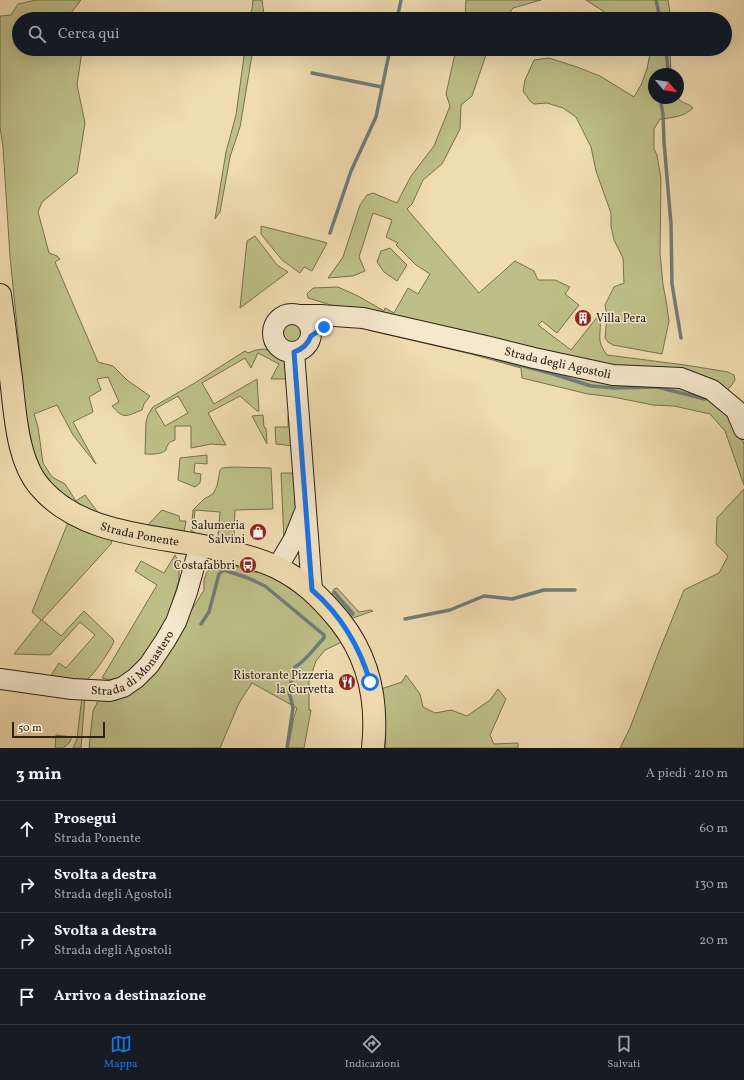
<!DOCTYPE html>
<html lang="it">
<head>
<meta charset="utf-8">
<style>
	body { margin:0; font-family:Vollkorn,serif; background:#242831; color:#f1f3f6 }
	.compass { position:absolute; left:648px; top:68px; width:36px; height:36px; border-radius:50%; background:#171b24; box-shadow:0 4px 16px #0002; rotate:119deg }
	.scale { position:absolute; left:12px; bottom:10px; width:93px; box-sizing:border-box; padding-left:4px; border:2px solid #2c2118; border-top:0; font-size:11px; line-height:14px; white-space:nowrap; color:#2c2118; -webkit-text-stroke:3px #f5e8cc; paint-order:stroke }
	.stop { position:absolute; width:12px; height:12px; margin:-9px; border:3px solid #1a73e8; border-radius:50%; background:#fff }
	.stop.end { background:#1a73e8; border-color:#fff; box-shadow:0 1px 4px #0008 }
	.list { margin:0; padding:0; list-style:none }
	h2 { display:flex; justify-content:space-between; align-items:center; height:52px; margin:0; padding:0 16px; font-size:17px }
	h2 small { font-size:13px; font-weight:400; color:#9ea1a6 }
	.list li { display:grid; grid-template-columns:26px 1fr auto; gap:12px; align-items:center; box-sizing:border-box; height:56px; padding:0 16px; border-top:1px solid #363941 }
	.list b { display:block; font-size:15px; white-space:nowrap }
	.list p { margin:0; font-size:13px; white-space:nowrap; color:#9ea1a6 }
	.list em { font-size:13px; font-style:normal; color:#9ea1a6 }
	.icon { flex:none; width:22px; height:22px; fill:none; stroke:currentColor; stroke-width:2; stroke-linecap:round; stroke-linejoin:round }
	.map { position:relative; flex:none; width:744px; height:748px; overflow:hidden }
	.search { position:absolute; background:#171b24; box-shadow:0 4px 16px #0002; left:12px; right:12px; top:12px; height:44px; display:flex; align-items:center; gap:10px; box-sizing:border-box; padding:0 14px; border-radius:22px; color:#9ea1a6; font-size:15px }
	.sheet { height:276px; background:#171b24 }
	nav { display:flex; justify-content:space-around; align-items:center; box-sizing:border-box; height:56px; border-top:1px solid #363941; background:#171b24; font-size:11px; color:#9ea1a6 }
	nav a { display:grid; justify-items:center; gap:2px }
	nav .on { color:#1a73e8 }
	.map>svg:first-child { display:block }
	.green { fill:#bebf88; stroke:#757050; fill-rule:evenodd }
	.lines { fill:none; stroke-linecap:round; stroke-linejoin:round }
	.stream { stroke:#707c77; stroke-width:3.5 }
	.secondary-casing { stroke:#2c2118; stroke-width:22 }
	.primary-casing { stroke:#2c2118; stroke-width:24 }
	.secondary { stroke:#f5e8cc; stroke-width:20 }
	.primary { stroke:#f0dcb1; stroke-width:22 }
	.route { stroke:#1a73e8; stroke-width:5 }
	.labels { text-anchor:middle; stroke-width:3; stroke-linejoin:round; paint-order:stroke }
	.poi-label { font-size:12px; fill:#2c2118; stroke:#f5e8cc; text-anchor:end }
	.street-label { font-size:12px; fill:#2c2118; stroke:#f5e8cc }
</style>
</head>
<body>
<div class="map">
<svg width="744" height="748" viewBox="0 0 744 748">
	<rect width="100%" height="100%" fill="#f0dcb1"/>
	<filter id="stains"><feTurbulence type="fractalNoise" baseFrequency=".005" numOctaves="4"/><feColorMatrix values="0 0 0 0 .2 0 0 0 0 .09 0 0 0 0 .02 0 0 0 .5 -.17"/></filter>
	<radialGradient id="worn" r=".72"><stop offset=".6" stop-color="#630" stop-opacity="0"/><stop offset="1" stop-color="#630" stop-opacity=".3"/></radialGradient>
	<!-- green -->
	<path class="green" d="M36,0h45l-10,13 2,6h-54v30h63v2l-5,34 8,38 -8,50 -35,29 -4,10 11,41 8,3 3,3 -5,3 43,100 15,4 14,14 23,16 -6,8 -2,6c-16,6 -18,10 -30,-4l7,-4 -11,-25 -11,2 4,11 -12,7 4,15 -20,10 23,42 -23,-29 -16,-30 -23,9 4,13 5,36 9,14 13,7 11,17 9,-6 11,15 6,5 -1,2 -39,-22 -13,-15 -10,-14 -7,-21 -6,-31 -16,-157 -7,-110 -3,-20v-111l11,-1 7,-11z
		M253,0h9l2,14 -3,5h-12l3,-10z
		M466,0h75l-28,8 -8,11h-40z
		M586,0h82l3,19h-56z
		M245,49h8l-13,78 -10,30 -10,55 -5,7 11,-67 10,-37z
		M456,49h32l-16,47 -11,9 -1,24 -18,35 -19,16 -11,24 -5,5 72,84 36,-32 19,10 4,9h17l15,7 -5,7 14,11 -22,28 -15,-12 -4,4 33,25 28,-35c3,8 0,17 1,26 1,5 4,10 7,14l78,10 43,7 6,3 1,5 -4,6 -4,4 -383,-81 -36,-11 -1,-4 6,-6 25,-1 20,9 26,15 1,-3 9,5 14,-25 10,6 12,-20 -14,-9 -20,-20 2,-2 -12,-6 6,-17 -19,-7 -14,44 6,14 -12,5 -25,2 15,-21 17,-52 7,-10 6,-2 24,10 14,-27 23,-30 16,-40 -4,-12z
		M651,49h19l1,25h-17v24h24c4,6 11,5 15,10 -9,9 -22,10 -33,11l-6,10v20l3,6 4,24 -1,74 3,32 3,15 3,21 -7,33 -49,-9 -5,-3 -3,-4 2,-21 -2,-12 9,-18 10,-4 -1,-25 -9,-18 -3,-14v-13l-15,-42 -5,-24 -15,-30 -13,-9 -16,-5 -13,1 -4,-3 -7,-10 2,-11 9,-20 15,-2 28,9 23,9 34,21 7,-12 6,-16z
		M261,226l59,15 7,2 -15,28 -8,-4 -4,6 -18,-13 -21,-26z
		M255,236l22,29 11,7 -48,36 7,-67z
		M390,248l17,17 -10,16 -13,-9 -7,-10 4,-11z
		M282 333a10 10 0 1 1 20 0a10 10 0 1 1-20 0Z
		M371,326l305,59 33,11 24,19 11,29v41l-19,-54 -15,-17 -36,-8 -21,-1 -40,-8 -25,-3 -66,-16 -1,-10 -50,-14 -103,-24z
		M264,349l8,2 13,9 8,36h-6l-1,-17h-15l8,-15 -21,-11 -7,15 -6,-10 -43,25 12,21 43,-25 2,32h-2l-17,-15 -32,17 18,32 -15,-1 -20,4v-22h-16v14l-5,2 -3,4 -1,4c-6,5 -14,4 -21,4l1,-32 2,-7 5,-8 40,-23 52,-33 3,2 8,-3zM178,396l10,17 -23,13 -10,-17z
		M263,415l1,12 2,1 1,16 -15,-28z
		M288,415h6v31l-18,-2 -1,-17h13z
		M207,455v9l-12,-1 -1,10 7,1 -1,9 -5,4 -17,-7 2,-22z
		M232,467l39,1 2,41 -38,1 -1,28 -16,-1 2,-25 -25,-2 -2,23 -2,-1 2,-22 11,-11 9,-5 4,-8 3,-16 2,-2z
		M281,473h13l4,35 -14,33z
		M744,489v259h-124l10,-20 30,-79 24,-59 35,-17 9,-17 -12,-12 1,-26z
		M162,510l17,6 1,5h6l-2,11 -39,-4z
		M69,520l42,19 1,1 -1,4 -69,76 19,16 23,-25 29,28 1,3c-4,8 -21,35 -28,38 -6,2 -28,-2 -36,-3l9,-14 7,5 29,-33 -15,-13 -30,33 -36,-1 27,-34 -9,-8z
		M175,555l2,4 2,9v12l-12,40 -34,52 -14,6 -9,2 -8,-2 55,-93 -22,-14 6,-10 23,12z
		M220,563h6l26,9 16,1 22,10 58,56 -23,11 -9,11 -7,20v29h2l-7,38h-16l6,-31 3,-9 -45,-25 -13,20 -19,45h-131l4,-37 6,-12 89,-83 16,-26v-9l2,-7 5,-7z
		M337,588l22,24 12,-2 2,1 -20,7 -21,-24 2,-5z
		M406,675l14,19 3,13 12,6 16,-3 16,6 23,-16 8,-11 8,10 -16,36 4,9 24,-1v5h-133c2,-20 -1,-39 -4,-59l21,-7z
		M82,696h3l-4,52h-8l4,-9z
		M56,735l16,2 -3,6 -6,5h-8z"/>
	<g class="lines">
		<!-- stream -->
		<path class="stream" d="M656,0l4,19
			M397,19l4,-19
			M666,49l2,21 -2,4
			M312,73l70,14
			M660,98l3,16 1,28 7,82 1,60 9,54
			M330,233l21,-62 25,-54 14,-68
			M493,358l60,16 38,12 24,2 42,-1 48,12
			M334,592l19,22
			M405,619l45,-9 34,-14 28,3 32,-9h31
			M201,624l8,-12 10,-38 5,-4 24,8 17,8 59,49v3c-9,9 -18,23 -29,29l-6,24 4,17 -6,40"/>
		<!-- secondary casing -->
		<g class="secondary-casing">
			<g id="secondary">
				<circle cx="292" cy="333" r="19"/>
				<path id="s1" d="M299,315h21l43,3 127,29 44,11 79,17 68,3 31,12 24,20 8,19"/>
				<path d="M294,352l18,238"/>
				<path d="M277,568l17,-29 10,-25"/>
				<path id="s2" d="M0,679l72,10 38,2 13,-4 13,-9 13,-13 16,-24 11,-19 11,-30 13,-47"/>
			</g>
		</g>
		<!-- primary casing -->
		<g class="primary-casing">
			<g id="primary">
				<path id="s3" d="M0,295c4,27 7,55 11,83 4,34 6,83 29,109 38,45 105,48 158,58 27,5 54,11 78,22 27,13 45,31 64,54 29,37 38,81 33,127"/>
			</g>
		</g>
		<!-- secondary -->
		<use href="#secondary" class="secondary"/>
		<!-- primary -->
		<use href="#primary" class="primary"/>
	</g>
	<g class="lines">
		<!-- route -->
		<path class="route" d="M324,327l-13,9c-3,8 -8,13 -17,16l18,238c28,24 48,57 58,92"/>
	</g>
	<!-- icons -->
	<defs>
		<g id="building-disc" transform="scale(0.9)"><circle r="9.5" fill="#8f2418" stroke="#f5e8cc"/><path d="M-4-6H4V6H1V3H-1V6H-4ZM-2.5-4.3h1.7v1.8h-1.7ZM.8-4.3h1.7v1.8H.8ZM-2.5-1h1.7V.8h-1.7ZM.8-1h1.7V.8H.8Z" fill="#fff"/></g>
		<g id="shop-disc" transform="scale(0.9)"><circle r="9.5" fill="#8f2418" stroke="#f5e8cc"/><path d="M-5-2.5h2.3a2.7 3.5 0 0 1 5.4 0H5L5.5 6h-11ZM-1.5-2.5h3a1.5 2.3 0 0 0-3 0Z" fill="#fff"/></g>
		<g id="bus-disc" transform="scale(0.9)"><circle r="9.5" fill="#8f2418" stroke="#f5e8cc"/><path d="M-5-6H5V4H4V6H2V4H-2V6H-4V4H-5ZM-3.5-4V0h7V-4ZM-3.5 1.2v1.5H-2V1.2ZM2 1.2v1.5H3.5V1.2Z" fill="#fff"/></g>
		<g id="restaurant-disc" transform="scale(0.9)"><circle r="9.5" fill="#8f2418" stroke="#f5e8cc"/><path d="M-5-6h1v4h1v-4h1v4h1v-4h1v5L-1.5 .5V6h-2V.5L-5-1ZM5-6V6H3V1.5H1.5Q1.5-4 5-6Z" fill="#fff"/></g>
	</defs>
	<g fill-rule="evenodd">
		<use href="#building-disc" x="583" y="318"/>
		<use href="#shop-disc" x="258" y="532"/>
		<use href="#bus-disc" x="248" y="565"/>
		<use href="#restaurant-disc" x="347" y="682"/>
	</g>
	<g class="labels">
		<!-- poi labels -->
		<g class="poi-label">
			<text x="596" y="322" text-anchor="start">Villa Pera</text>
			<text x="245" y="529">Salumeria<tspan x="245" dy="14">Salvini</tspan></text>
			<text x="235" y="569">Costafabbri</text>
			<text x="334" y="679">Ristorante Pizzeria<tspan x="334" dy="14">la Curvetta</tspan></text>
		</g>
		<!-- street labels -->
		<g class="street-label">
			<text dy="4" stroke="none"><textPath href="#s1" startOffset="264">Strada degli Agostoli</textPath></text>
			<text dy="4" stroke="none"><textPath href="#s3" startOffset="311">Strada Ponente</textPath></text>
			<text dy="4" stroke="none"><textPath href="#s2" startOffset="145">Strada di Monastero</textPath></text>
		</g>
	</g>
	<rect width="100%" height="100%" filter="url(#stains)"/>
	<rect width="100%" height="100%" fill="url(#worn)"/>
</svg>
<svg class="compass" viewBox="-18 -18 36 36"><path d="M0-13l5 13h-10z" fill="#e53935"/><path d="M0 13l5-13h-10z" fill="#9ea1a6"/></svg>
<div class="scale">50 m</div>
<div class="stop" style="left:370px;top:682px"></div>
<div class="stop end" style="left:324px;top:327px"></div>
<div class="search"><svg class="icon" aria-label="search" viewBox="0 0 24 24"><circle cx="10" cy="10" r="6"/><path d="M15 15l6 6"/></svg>Cerca qui</div>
</div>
<section class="sheet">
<h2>3 min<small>A piedi · 210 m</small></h2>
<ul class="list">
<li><svg class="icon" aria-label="ahead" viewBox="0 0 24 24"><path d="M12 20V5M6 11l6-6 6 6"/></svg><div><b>Prosegui</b><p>Strada Ponente</p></div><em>60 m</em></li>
<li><svg class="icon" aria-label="right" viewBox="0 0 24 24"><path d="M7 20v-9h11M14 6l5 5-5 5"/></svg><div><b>Svolta a destra</b><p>Strada degli Agostoli</p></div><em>130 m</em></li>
<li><svg class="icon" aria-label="right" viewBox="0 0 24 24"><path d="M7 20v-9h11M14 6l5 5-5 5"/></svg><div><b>Svolta a destra</b><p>Strada degli Agostoli</p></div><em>20 m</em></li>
<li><svg class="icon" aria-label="arrive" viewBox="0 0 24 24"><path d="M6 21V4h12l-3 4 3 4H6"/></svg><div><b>Arrivo a destinazione</b></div></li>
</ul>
</section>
<nav>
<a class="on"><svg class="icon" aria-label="map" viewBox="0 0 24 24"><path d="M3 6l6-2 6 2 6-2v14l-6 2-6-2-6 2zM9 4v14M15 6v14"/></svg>Mappa</a>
<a><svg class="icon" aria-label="directions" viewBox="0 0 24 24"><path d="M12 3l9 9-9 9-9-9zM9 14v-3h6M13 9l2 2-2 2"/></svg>Indicazioni</a>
<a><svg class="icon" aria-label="saved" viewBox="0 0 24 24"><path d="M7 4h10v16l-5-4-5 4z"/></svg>Salvati</a>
</nav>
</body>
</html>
